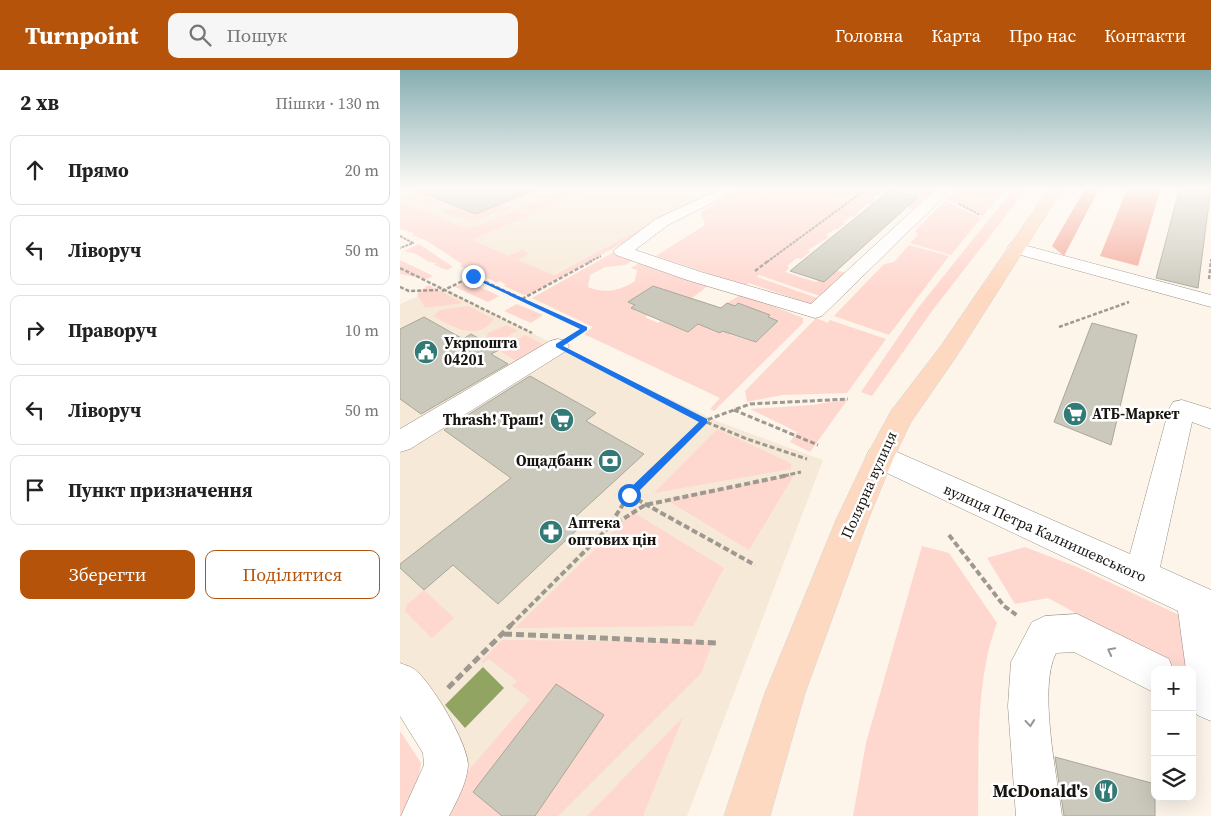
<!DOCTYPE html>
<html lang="uk">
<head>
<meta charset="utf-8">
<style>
	body { margin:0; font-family:"Source Serif 4",serif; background:#f6f6f6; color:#222 }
	.controls { position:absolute; right:15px; bottom:15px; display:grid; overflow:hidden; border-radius:10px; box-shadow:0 5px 20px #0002 }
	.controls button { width:45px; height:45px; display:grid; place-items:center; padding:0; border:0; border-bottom:1px solid #e0e0e0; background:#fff; color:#222; font:25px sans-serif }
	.stop { position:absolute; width:15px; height:15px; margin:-11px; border:4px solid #1a73e8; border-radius:50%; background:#fff }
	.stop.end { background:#1a73e8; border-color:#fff; box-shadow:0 1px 5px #0008 }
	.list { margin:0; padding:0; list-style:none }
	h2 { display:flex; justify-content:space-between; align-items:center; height:65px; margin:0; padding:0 20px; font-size:21px }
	h2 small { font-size:16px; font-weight:400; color:#767676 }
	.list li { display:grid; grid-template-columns:32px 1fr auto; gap:15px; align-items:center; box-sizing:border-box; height:70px; margin:0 10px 10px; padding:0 10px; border:1px solid #e0e0e0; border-radius:10px }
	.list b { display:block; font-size:19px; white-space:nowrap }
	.list em { font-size:16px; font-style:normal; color:#767676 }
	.actions { display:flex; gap:10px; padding:15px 20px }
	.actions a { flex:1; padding:11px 0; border:1px solid #b45309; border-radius:10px; text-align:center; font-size:18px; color:#b45309 }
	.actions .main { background:#b45309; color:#fff }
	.icon { flex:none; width:28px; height:28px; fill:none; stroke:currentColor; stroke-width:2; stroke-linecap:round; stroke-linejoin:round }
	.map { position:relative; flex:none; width:811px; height:746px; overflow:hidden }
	header { display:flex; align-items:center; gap:30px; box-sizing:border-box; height:70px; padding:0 25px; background:#b45309; color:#fff }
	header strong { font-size:24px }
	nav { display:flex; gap:28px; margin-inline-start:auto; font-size:18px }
	.search { width:350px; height:45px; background:#f6f6f6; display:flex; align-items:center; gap:12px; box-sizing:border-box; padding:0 18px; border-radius:10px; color:#767676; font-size:19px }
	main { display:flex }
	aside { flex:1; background:#fff }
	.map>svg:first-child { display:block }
	.built { fill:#f6e9d7 }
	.green { fill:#fed7cf }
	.forest { fill:#f5a99a }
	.water { fill:#91a462 }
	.building { fill:#cbc9bc; stroke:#a9a79b }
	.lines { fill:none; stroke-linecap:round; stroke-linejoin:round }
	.minor-casing { stroke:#968f84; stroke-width:1 }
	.major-casing { stroke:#d5d5d4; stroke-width:1 }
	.path-far4 { stroke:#9e9890; stroke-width:2; stroke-dasharray:3 1; stroke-linecap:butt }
	.path-far3 { stroke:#9e9890; stroke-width:2.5; stroke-dasharray:4 2; stroke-linecap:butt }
	.path-far2 { stroke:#9e9890; stroke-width:3; stroke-dasharray:5 2.5; stroke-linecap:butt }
	.path-far1 { stroke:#9e9890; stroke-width:4; stroke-dasharray:6 3; stroke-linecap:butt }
	.path { stroke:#9e9890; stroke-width:5; stroke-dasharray:8 4; stroke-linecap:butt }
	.minor { fill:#fff; fill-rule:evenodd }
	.major { fill:#fdd9c1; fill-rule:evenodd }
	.oneway { stroke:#979694 }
	.route { fill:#1a73e8 }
	.labels { text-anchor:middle; stroke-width:5; stroke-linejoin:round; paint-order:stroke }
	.poi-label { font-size:15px; font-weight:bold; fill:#181511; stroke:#fff; text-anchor:start }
	.street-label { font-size:15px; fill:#181511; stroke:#fff }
	.near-poi-label { font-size:18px; font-weight:bold; fill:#181511; stroke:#fff; text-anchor:end }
</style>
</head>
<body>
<header>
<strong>Turnpoint</strong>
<div class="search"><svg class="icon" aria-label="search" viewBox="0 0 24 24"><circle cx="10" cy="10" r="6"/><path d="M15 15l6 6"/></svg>Пошук</div>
<nav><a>Головна</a><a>Карта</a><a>Про нас</a><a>Контакти</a></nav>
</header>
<main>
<aside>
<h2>2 хв<small>Пішки · 130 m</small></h2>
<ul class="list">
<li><svg class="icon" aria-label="ahead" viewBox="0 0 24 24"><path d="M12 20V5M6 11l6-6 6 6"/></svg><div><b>Прямо</b></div><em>20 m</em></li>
<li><svg class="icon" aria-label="left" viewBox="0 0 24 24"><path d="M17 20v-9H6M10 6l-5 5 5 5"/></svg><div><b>Ліворуч</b></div><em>50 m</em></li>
<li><svg class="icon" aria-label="right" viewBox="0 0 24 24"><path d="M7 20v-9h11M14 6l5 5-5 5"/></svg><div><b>Праворуч</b></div><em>10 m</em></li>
<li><svg class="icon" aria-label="left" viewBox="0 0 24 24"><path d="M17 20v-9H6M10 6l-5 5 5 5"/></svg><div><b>Ліворуч</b></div><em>50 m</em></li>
<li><svg class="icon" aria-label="arrive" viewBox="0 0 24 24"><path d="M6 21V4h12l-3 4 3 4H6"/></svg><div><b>Пункт призначення</b></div></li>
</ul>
<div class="actions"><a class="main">Зберегти</a><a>Поділитися</a></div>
</aside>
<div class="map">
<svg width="811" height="746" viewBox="0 0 811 746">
	<rect width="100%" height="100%" fill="#fdf5ea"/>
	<!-- built -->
	<path class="built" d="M5,117h313l-165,88 -153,-65v-21z
		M40,217l118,59 161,76 104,38 -136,356h-229l-58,-139v-373z"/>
	<!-- green -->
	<path class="green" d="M28,117h14l-19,7 12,5 15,-5 2,3 -25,9 -21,-9z
		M171,117h22l-60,26 -13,-4z
		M318,117h7l-197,108h-4l-20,-9 2,-1 -6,-4 -3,2 -16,-8 2,-1 -6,-3 -2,1 -15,-6 2,-2 -35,-23 -15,-6 2,-2 -14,-4v-27l65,26 13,-2 38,-15 14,4 -58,25 37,16 13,-6 7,4 -11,6 36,15z
		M330,117l-105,60 18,8 -18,10 -20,2 -15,8 -2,12c18,7 31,4 47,-6l2,-11 -6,-2 18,-11 60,28 -17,13 -39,-12 -25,16 7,3 -4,3 10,5 5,-3 6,2 -7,5 13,6 2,-2 28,11 11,-8 21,9 6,-5 7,3 -3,4 26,7 23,-21 -11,-4 2,-2 -31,-12 -4,3 -8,-3 15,-9 61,24v5l-89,88 -4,-2 10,-11 -136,-64 9,-7 -61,-29z
		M344,117h181l12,3 -20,20 -11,-4 6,-9c-15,-3 -27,-9 -39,1l3,1 -7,5h-3l-12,13 -3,-1 -8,6 2,2 -7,5h-3l-9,6 3,2 -21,13 2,2 -9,7 -4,-1 -10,8 2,2 -4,4 31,10 18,-12 18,4 -29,23 -64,-22 -2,2 66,23 -4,7 -70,-24 -3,2 -17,-5 -3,2 -19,-9 -51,-17 49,-31 -4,-13z
		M562,117h45l-24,29 -36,-17z
		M615,117h13l-96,124 -60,85 -11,-4 57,-84z
		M545,131l36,17 -30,37 -41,-12 8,-8 -3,-4z
		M66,132l9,1 -14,6 13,6 27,-11 10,3 -38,15 -31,-10z
		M19,174l34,23 -6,3 -13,-5 3,-2 -8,-1 -13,-8 -12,-3z
		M509,175l40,11 -60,79 -55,-19 50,-52 10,-2z
		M0,190l33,16 -6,3 -27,-5z
		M67,211l32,15 -11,6 -33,-15z
		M28,215l35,18 -38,5 -8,-14z
		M117,234l26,11 -12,8 -27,-12z
		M68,236l26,13c-16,23 -42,8 -61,-3l7,-6z
		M416,248l12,5 2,-3 56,19 -39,54 -65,2 -35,7 -2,-11z
		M107,255l11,6 -21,11 -10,3 -3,-2 4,-10z
		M125,265l19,10 -26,17 -17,-10 4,-7z
		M448,329l-38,53 -20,-10 7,-10 -47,-23 63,-4z
		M317,359l69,32 5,3v5l-137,24z
		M394,405l-45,75 -84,-51z
		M233,442l91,56 -31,58 -178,2z
		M522,476l27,7 48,70c-22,58 -18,131 -19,193h-125l13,-73z
		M625,477l52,20 117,55 -2,48h-11l-133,-72 -33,6 -28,-46z
		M24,520l30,28 -22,20 -27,-27 2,-6z
		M102,570l211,2 -12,31 -143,143h-112l22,-45 62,-72 -18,-13 5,-5 -28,-22 -6,4 -2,-1z
		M283,647l-40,99h-56z
		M0,661l21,32 -9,53h-12z"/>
	<!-- forest -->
	<path class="forest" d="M686,117h14l-36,69 -12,-10z
		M728,117h33l-23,79 -38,-10z"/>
	<!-- water -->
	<path class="water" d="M83,597l21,21 -39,40 -20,-23z"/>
	<!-- building -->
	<path class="building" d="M10,117h129l1,1 -65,26z
		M780,117h31l-13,101 -42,-10z
		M490,120l28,7 -94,85 -34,-11z
		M253,216l68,22 6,-5 8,3 3,-3 32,12 -2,2 10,4 -22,21 -34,-11 -2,2 -22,-9 -10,8 -57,-24 4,-3 -7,-3z
		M24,247l39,22 8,-5 28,16 -8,4 17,10 -87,50 -21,-15v-70z
		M692,253l45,12 -26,110 -57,-23z
		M130,306l66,37 -10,8 58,33 -72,66 9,6 -83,78 -45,-39 -29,25 -24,-22v-4l111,-86 -67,-48z
		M156,614l48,31 -69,101h-33l-29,-24z
		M655,687l100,27v32h-91z"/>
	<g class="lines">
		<!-- minor casing -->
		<g class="minor-casing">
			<path id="minor" d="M325,117h19l-76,38 -33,25 66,22 110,32 127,-117h16l-132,129 -7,2 -128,-38 -71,-25 -3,-4 43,-32z
				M616,173l195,52v12l-201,-55 -3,-4 3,-4z
				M158,269l8,2 3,5 -3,5 -156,98 -10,3v-23l150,-88z
				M782,330l29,9v20l-19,-7 -32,145 51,23v131l-14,-6 -5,-10v-35h-6l-8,-59 -308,-146 -4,-8 4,-8 10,-3 10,3 240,105 39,-145 4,-7z
				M677,544l92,45 4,11h-18v23l-81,-41 -18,1c-18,34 1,123 6,163h-46l-8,-110 3,-44 21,-40 13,-6z
				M0,593c4,2 10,3 14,6 17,12 55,76 54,97 -1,16 -11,35 -19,50h-48l23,-51 -1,-12 -23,-37z"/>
		</g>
		<!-- major casing -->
		<g class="major-casing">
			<path id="major" d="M650,117h14l-108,170 -45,65 -17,35 -26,63 -63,173 -35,123h-46l41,-123 71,-173 30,-63 25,-46 49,-64z"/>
		</g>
		<!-- path-far4 -->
		<path class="path-far4" d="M559,134l21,11
			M0,166l13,7 -13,5
			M189,192l12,-6
			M367,192l102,-75
			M811,192v-3"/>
		<!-- path-far3 -->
		<path class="path-far3" d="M0,198l132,65
			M355,201l13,-10
			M809,209l2,-18
			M0,217l9,4 29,-1
			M42,221l31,-15 111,52 -7,5
			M122,229l70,-38
			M659,257l70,-25"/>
		<!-- path-far2 -->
		<path class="path-far2" d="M180,287l124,64 43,18 60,20
			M334,340l84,35
			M248,406l56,-55 46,-17 98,-5
			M383,406l18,-4"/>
		<!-- path-far1 -->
		<path class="path-far1" d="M229,425l126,70
			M209,458l36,-23 144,-30
			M549,465l55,71 14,10
			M110,556l98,-98 21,-33 21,-20"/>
		<!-- path -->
		<path class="path" d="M104,564l214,9
			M48,618l63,-63"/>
		<!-- minor -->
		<use href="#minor" class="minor"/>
		<!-- major -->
		<use href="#major" class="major"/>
	</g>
	<!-- one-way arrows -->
	<defs><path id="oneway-chevron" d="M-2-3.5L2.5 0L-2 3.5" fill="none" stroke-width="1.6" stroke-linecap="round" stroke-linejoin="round" transform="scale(1.25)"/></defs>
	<g class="oneway">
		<use href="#oneway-chevron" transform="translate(711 581) rotate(-153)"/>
		<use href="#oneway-chevron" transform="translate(630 653) rotate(85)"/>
	</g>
	<!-- sky -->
	<linearGradient id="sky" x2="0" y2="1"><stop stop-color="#85aeb2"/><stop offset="0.53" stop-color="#fefaf6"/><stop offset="1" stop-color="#fefaf6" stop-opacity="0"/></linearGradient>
	<rect width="811" height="222" fill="url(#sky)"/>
	<!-- route -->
	<path class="route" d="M71,205l116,52v3l-24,16 144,73v4l-75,75h-6v-6l73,-70 -143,-75v-3l24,-15 -109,-52z"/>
	<!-- icons -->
	<defs>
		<g id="civic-disc" transform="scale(1.25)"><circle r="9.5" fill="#327a76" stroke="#fff"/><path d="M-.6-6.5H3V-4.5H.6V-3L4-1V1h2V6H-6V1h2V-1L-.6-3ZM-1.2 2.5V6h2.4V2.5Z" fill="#fff"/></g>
		<g id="supermarket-disc" transform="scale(1.25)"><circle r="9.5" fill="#327a76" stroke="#fff"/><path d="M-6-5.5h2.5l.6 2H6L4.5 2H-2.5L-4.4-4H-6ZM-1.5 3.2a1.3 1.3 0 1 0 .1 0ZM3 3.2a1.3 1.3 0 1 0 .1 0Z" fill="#fff"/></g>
		<g id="bank-disc" transform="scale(1.25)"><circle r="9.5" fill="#327a76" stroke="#fff"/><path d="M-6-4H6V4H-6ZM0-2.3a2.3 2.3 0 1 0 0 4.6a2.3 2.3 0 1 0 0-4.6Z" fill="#fff"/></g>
		<g id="pharmacy-disc" transform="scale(1.25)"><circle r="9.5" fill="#327a76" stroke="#fff"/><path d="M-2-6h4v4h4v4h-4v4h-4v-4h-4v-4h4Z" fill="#fff"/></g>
		<g id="restaurant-disc" transform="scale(1.25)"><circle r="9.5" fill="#327a76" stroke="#fff"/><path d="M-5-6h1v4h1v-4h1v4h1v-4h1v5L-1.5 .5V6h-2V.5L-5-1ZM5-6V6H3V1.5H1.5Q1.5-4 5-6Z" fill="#fff"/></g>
	</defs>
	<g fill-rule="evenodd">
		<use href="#civic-disc" x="26" y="282"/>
		<use href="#supermarket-disc" x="675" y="344"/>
		<use href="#supermarket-disc" x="162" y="350"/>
		<use href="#bank-disc" x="210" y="391"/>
		<use href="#pharmacy-disc" x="151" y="462"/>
		<use href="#restaurant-disc" x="706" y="721"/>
	</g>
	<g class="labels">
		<!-- poi labels -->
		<g class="poi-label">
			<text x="44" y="278">Укрпошта<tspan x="44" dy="17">04201</tspan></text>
			<text x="692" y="349">АТБ-Маркет</text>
			<text x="144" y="355" text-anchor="end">Thrash! Траш!</text>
			<text x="192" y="396" text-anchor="end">Ощадбанк</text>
			<text x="168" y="458">Аптека<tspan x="168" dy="17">оптових цін</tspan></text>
		</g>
		<!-- street labels -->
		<g class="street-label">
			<text transform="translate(469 415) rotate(-66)" y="5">Полярна вулиця</text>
			<text transform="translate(645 463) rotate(24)" y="5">вулиця Петра Калнишевського</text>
		</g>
		<!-- near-poi labels -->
		<g class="near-poi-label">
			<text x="688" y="727">McDonald's</text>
		</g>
	</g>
</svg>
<div class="controls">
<button>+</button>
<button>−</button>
<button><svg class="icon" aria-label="layers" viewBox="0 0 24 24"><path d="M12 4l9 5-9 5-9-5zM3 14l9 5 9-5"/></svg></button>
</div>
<div class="stop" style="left:229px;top:425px"></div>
<div class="stop end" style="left:73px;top:206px"></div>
</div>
</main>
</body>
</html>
